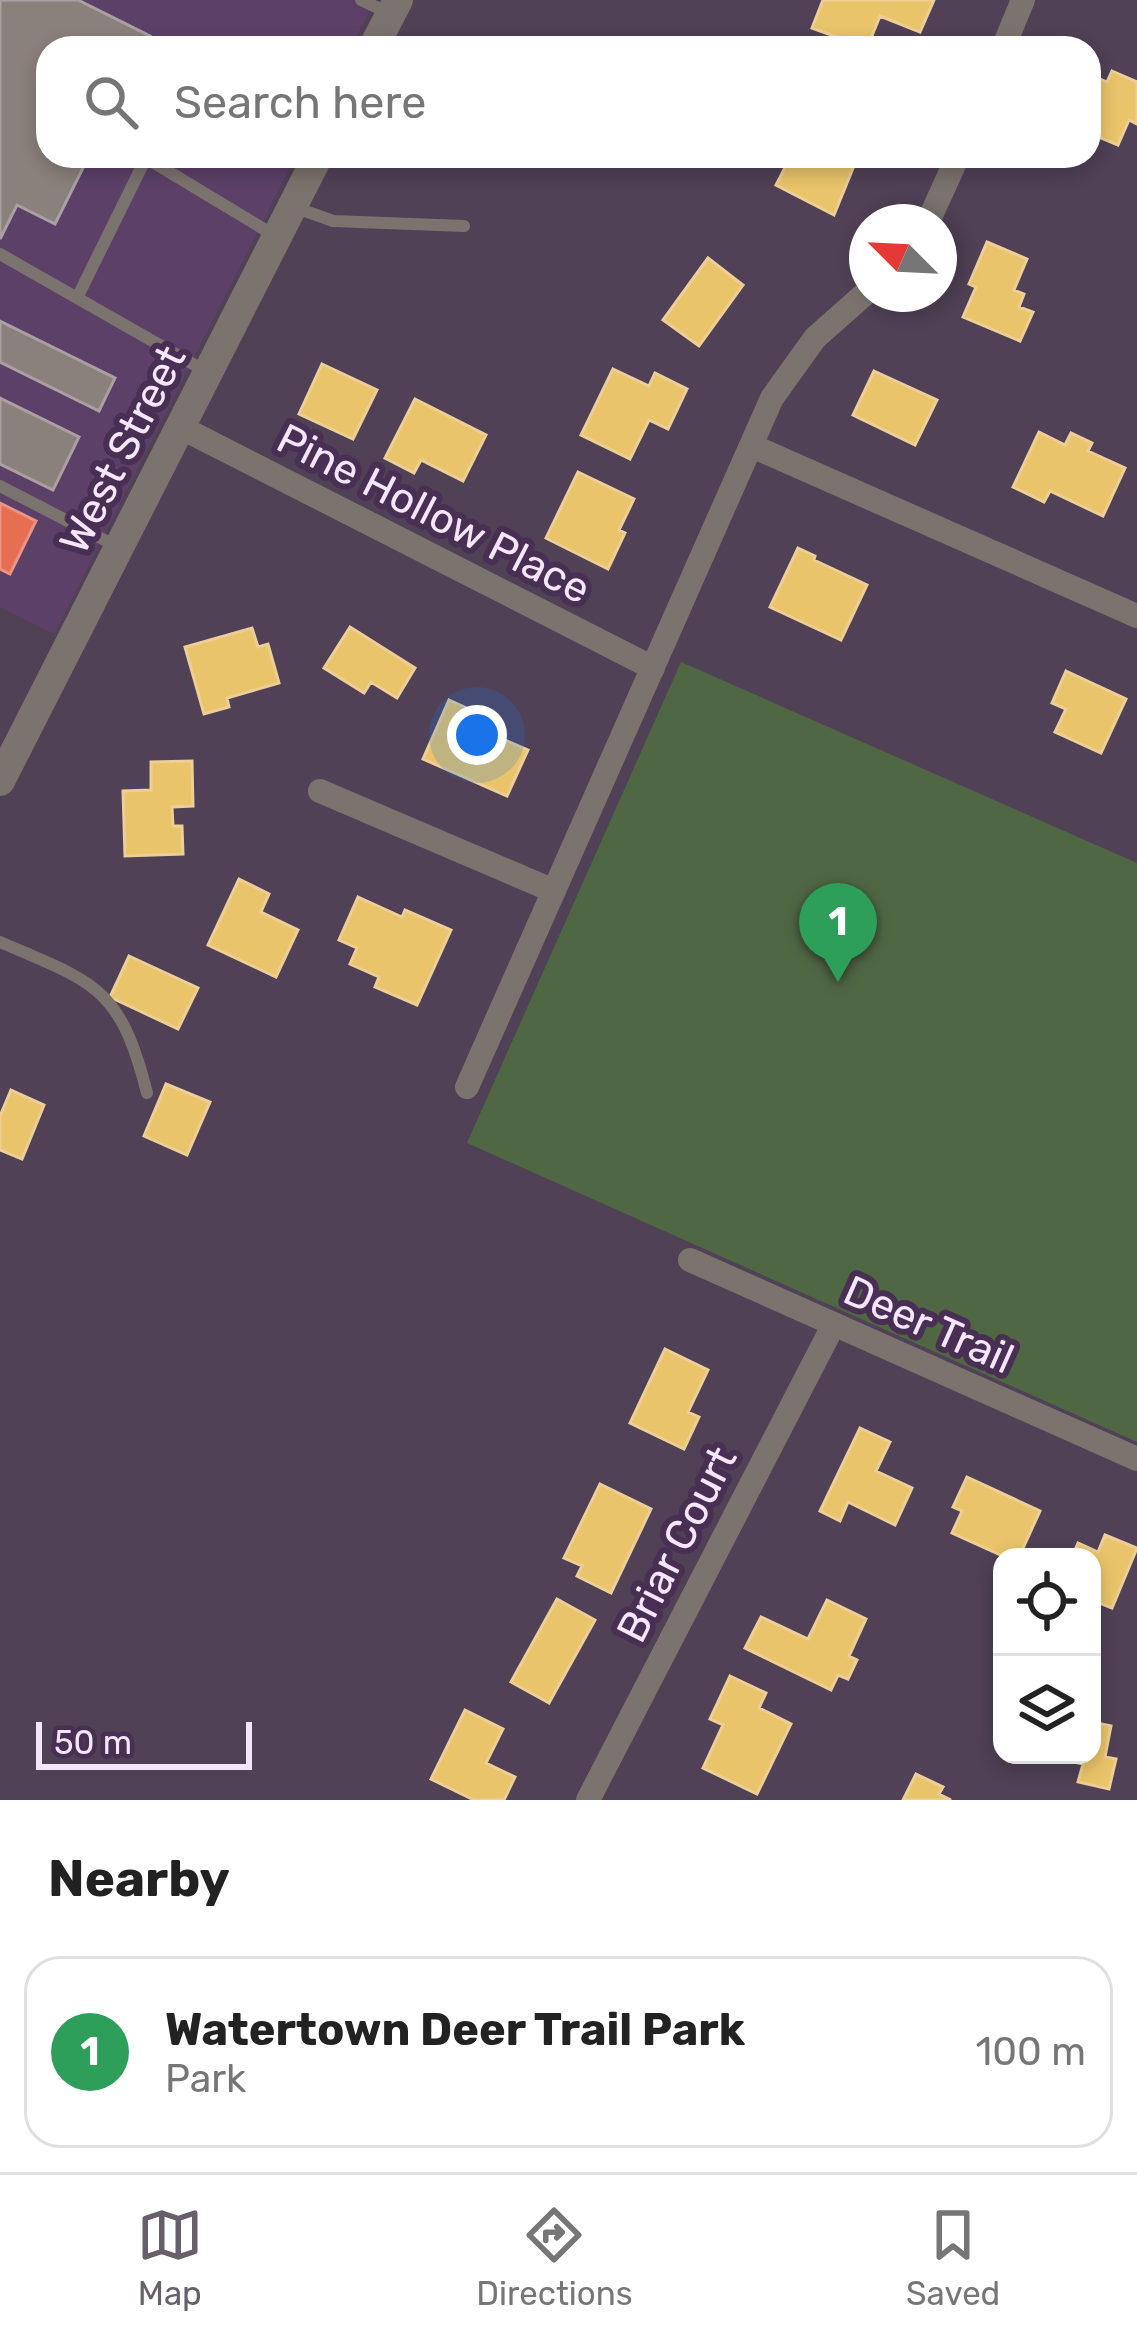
<!DOCTYPE html>
<html lang="en">
<head>
<meta charset="utf-8">
<style>
	body { margin:0; font-family:Rubik,sans-serif; background:#f2f2f2; color:#222 }
	.controls { position:absolute; right:36px; bottom:36px; display:grid; overflow:hidden; border-radius:24px; box-shadow:0 6px 18px #0003 }
	.controls button { width:108px; height:108px; display:grid; place-items:center; padding:0; border:0; border-bottom:3px solid #e0e0e0; background:#fff; color:#222; font:60px sans-serif }
	.compass { position:absolute; left:849px; top:204px; width:108px; height:108px; border-radius:50%; background:#fff; box-shadow:0 6px 18px #0003; rotate:294deg }
	.scale { position:absolute; left:36px; bottom:30px; width:216px; box-sizing:border-box; padding-left:12px; border:6px solid #f5e6fc; border-top:0; font-size:33px; line-height:42px; white-space:nowrap; color:#f5e6fc; -webkit-text-stroke:9px #482f53; paint-order:stroke }
	.you { position:absolute; left:477px; top:735px; width:42px; height:42px; margin:-30px; border:9px solid #fff; border-radius:50%; background:#1a73e8; box-shadow:0 0 0 18px #1a73e833 }
	.badge { display:grid; place-items:center; width:78px; height:78px; border-radius:50%; background:#67606a; color:#fff; font-size:39px; font-weight:700 }
	.pin { position:absolute; translate:-50% -99px; filter:drop-shadow(0 3px 6px #0008) }
	.pin::after { content:''; position:absolute; top:63px; width:42px; height:36px; background:inherit; clip-path:polygon(0 0,100% 0,50% 100%) }
	.list { margin:0; padding:0; list-style:none }
	h2 { display:flex; justify-content:space-between; align-items:center; height:156px; margin:0; padding:0 48px; font-size:51px }
	h2 small { font-size:39px; font-weight:400; color:#767676 }
	.list li { display:grid; grid-template-columns:78px 1fr auto; gap:36px; align-items:center; box-sizing:border-box; height:192px; margin:0 24px 24px; padding:0 24px; border:3px solid #e0e0e0; border-radius:36px }
	.list b { display:block; font-size:45px; white-space:nowrap }
	.list p { margin:0; font-size:39px; white-space:nowrap; color:#767676 }
	.list em { font-size:39px; font-style:normal; color:#767676 }
	.icon { flex:none; width:66px; height:66px; fill:none; stroke:currentColor; stroke-width:2; stroke-linecap:round; stroke-linejoin:round }
	.map { position:relative; flex:none; width:1137px; height:1800px; overflow:hidden }
	.search { position:absolute; background:#fff; box-shadow:0 6px 18px #0003; left:36px; right:36px; top:36px; height:132px; display:flex; align-items:center; gap:30px; box-sizing:border-box; padding:0 42px; border-radius:36px; color:#767676; font-size:45px }
	.sheet { height:372px; background:#fff }
	nav { display:flex; justify-content:space-around; align-items:center; box-sizing:border-box; height:168px; border-top:3px solid #e0e0e0; background:#fff; font-size:33px; color:#767676 }
	nav a { display:grid; justify-items:center; gap:6px }
	nav .on { color:#67606a }
	.map>svg:first-child { display:block }
	.built { fill:#5d4068 }
	.green { fill:#506744 }
	.homes { fill:#e9c46a; stroke:#edce96; stroke-width:3 }
	.shops { fill:#e76f51; stroke:#eb9384; stroke-width:3 }
	.industry { fill:#8a817c; stroke:#aa9fa2; stroke-width:3 }
	.lines { fill:none; stroke-linecap:round; stroke-linejoin:round }
	.service { stroke:#7b736d; stroke-width:12 }
	.minor { stroke:#7b736d; stroke-width:24 }
	.tertiary { stroke:#7b736d; stroke-width:30 }
	.labels { text-anchor:middle; stroke-width:12; stroke-linejoin:round; paint-order:stroke }
	.street-label { font-size:42px; fill:#f5e6fc; stroke:#482f53 }
</style>
</head>
<body>
<div class="map">
<svg width="1137" height="1800" viewBox="0 0 1137 1800">
	<rect width="100%" height="100%" fill="#504156"/>
	<!-- built -->
	<path class="built" d="M0,0h375l-24,48h-303v108h248l-242,478 -54,-27z"/>
	<!-- green -->
	<path class="green" d="M681,662l456,201v579l-670,-299z"/>
	<!-- homes -->
	<path class="homes" d="M823,0h111l-14,32 -40,-16 -13,32 -55,-20z
		M1112,71l25,11v42l-8,-4 -11,25 -29,-12v-59l18,8z
		M791,156h67l-24,59 -58,-30z
		M987,242l40,17 -13,31 10,4 -5,13 14,5 -13,29 -57,-24 13,-30 -7,-3z
		M708,258l35,27 -44,61 -36,-26z
		M322,364l55,26 -24,49 -54,-25z
		M613,369l36,17 6,-13 32,16 -19,40 -19,-9 -19,39 -49,-24z
		M874,371l63,29 -22,45 -62,-30z
		M415,399l71,36 -23,46 -42,-21 -7,13 -29,-15z
		M1039,432l26,13 6,-12 21,10 -4,8 37,17 -22,48 -53,-25 -6,11 -31,-15z
		M578,472l56,27 -15,31 6,3 -17,36 -62,-31z
		M798,548l17,8 -1,4 53,25 -26,55 -71,-33z
		M350,627l65,41 -18,30 -26,-16 -7,11 -40,-25z
		M252,628l6,19 10,-3 11,39 -52,15 2,9 -25,7 -19,-67z
		M1066,671l60,28 -25,54 -46,-21 11,-23 -14,-6z
		M449,700l31,14 -5,13 53,23 -21,46 -84,-37z
		M192,761l1,45 -21,1 1,19h9l1,28 -58,2 -2,-65 28,-1v-28z
		M239,879l30,15 -8,18 37,18 -22,47 -68,-32z
		M358,897l44,20 3,-7 46,20 -34,75 -42,-18 4,-10 -29,-13 7,-16 -18,-8z
		M129,956l69,32 -20,41 -68,-32z
		M166,1084l44,18 -23,53 -43,-19z
		M11,1090l33,15 -22,54 -22,-9v-34z
		M665,1349l43,21 -20,42 11,5 -15,32 -54,-26z
		M860,1428l30,14 -14,29 36,17 -17,37 -47,-23 -8,19 -20,-10z
		M967,1477l73,34 -21,46h-14l-53,-24 10,-22 -9,-4z
		M600,1484l51,25 -40,84 -34,-17 5,-10 -18,-8z
		M1105,1535l32,13 -25,60 -20,-8v-43h-20l6,-14 20,9z
		M557,1599l38,21 -46,83 -38,-21z
		M827,1600l39,19 -17,37 8,4 -9,19 -10,-4 -7,15 -86,-42 16,-31 47,22z
		M730,1676l36,17 -7,15 32,16 -34,70 -54,-26 20,-43 -13,-6z
		M465,1710l38,19 -17,34 29,14 -11,23h-30l-43,-21z
		M1092,1722l19,4 -6,31 11,2 -7,30 -31,-7 5,-18 -41,-9h50z
		M916,1774l27,13 -4,7 12,6h-48z"/>
	<!-- shops -->
	<path class="shops" d="M0,503l36,18 -26,53 -10,-5z"/>
	<!-- industry -->
	<path class="industry" d="M0,0h78l72,36 -6,12h-96v108h41l-34,68 -38,-19 -17,34z
		M0,321l115,57 -16,33 -99,-49z
		M0,398l79,39 -26,53 -53,-26z"/>
	<g class="lines">
		<!-- service -->
		<path class="service" d="M361,0l26,12
			M294,207l39,14 131,5
			M0,254l207,118
			M77,298l69,-140 131,79
			M0,486l118,61
			M0,942c95,41 120,44 147,151"/>
		<!-- minor -->
		<path class="minor" d="M1003,48l20,-48
			M928,222l30,-66
			M180,427l473,241
			M752,446l385,170
			M320,791l234,100
			M467,1087l305,-689 43,-60 52,-46
			M690,1260l447,199
			M588,1800l246,-476"/>
		<!-- tertiary -->
		<path class="tertiary" d="M373,48l25,-48
			M0,781l318,-625"/>
	</g>
	<g class="labels">
		<!-- street labels -->
		<g class="street-label">
			<text transform="translate(122 449) rotate(-63)" y="15">West Street</text>
			<text transform="translate(434 513) rotate(27)" y="15">Pine Hollow Place</text>
			<text transform="translate(929 1324) rotate(24)" y="15">Deer Trail</text>
			<text transform="translate(676 1544) rotate(-63)" y="15">Briar Court</text>
		</g>
	</g>
</svg>
<div class="controls">
<button><svg class="icon" aria-label="locate" viewBox="0 0 24 24"><circle cx="12" cy="12" r="6"/><path d="M12 2v4M12 18v4M2 12h4M18 12h4"/></svg></button>
<button><svg class="icon" aria-label="layers" viewBox="0 0 24 24"><path d="M12 4l9 5-9 5-9-5zM3 14l9 5 9-5"/></svg></button>
</div>
<svg class="compass" viewBox="-18 -18 36 36"><path d="M0-13l5 13h-10z" fill="#e53935"/><path d="M0 13l5-13h-10z" fill="#767676"/></svg>
<div class="scale">50 m</div>
<div class="you"></div>
<div class="pin badge" style="left:838px;top:982px;background:#2e9e5b">1</div>
<div class="search"><svg class="icon" aria-label="search" viewBox="0 0 24 24"><circle cx="10" cy="10" r="6"/><path d="M15 15l6 6"/></svg>Search here</div>
</div>
<section class="sheet">
<h2>Nearby<small></small></h2>
<ul class="list">
<li><span class="badge" style="background:#2e9e5b">1</span><div><b>Watertown Deer Trail Park</b><p>Park</p></div><em>100 m</em></li>
</ul>
</section>
<nav>
<a class="on"><svg class="icon" aria-label="map" viewBox="0 0 24 24"><path d="M3 6l6-2 6 2 6-2v14l-6 2-6-2-6 2zM9 4v14M15 6v14"/></svg>Map</a>
<a><svg class="icon" aria-label="directions" viewBox="0 0 24 24"><path d="M12 3l9 9-9 9-9-9zM9 14v-3h6M13 9l2 2-2 2"/></svg>Directions</a>
<a><svg class="icon" aria-label="saved" viewBox="0 0 24 24"><path d="M7 4h10v16l-5-4-5 4z"/></svg>Saved</a>
</nav>
</body>
</html>
